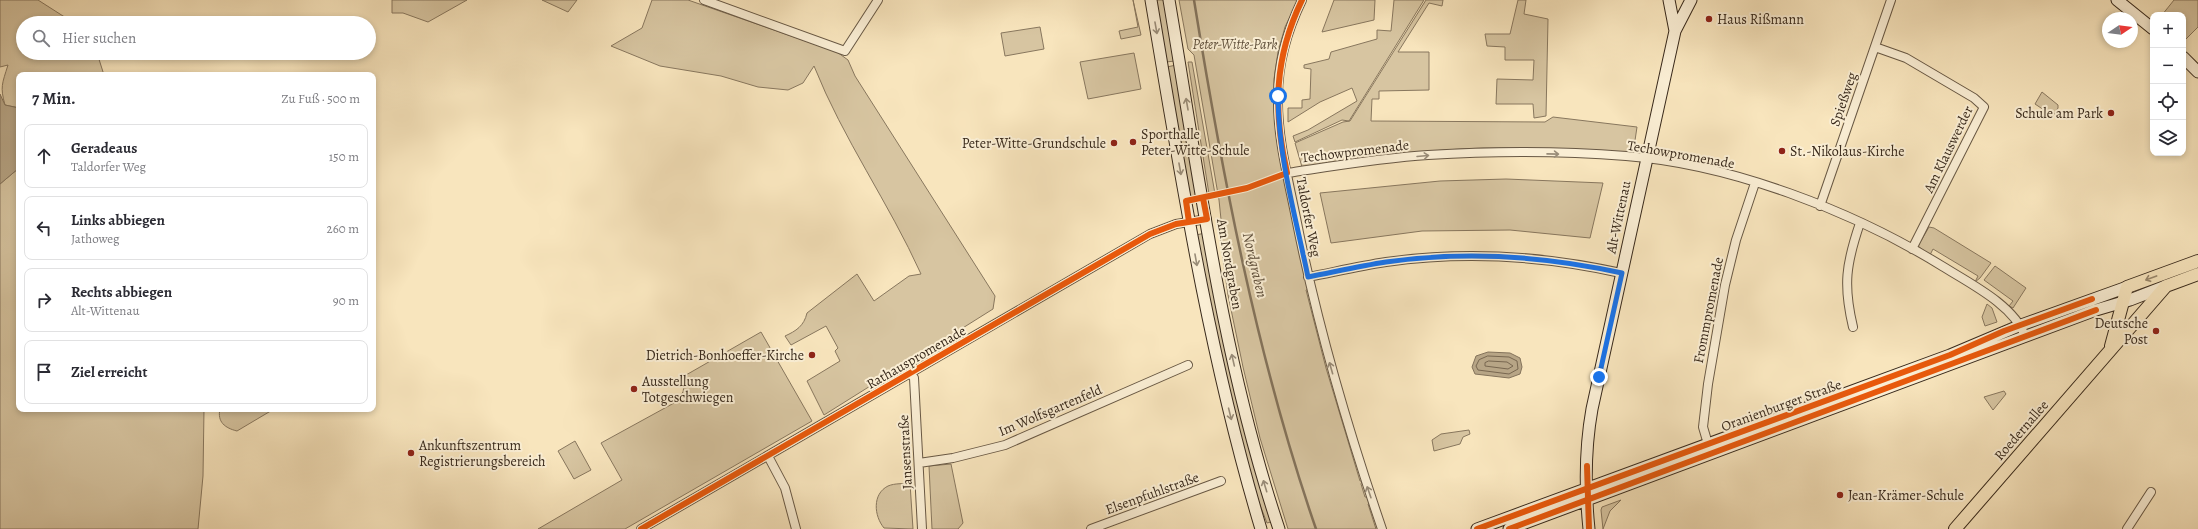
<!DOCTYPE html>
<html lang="de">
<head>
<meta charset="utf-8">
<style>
	body { margin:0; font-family:Alegreya,serif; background:#f7f7f7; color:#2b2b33 }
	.controls { position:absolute; right:12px; top:12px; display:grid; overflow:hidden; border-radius:8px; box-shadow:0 2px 6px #0003 }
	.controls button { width:36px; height:36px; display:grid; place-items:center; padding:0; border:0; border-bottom:1px solid #e1e1e2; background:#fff; color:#2b2b33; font:20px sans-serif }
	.compass { position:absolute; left:2102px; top:12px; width:36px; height:36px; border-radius:50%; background:#fff; box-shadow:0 2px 6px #0003; rotate:77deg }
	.stop { position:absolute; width:12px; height:12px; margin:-9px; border:3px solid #1a73e8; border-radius:50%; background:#fff }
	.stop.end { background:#1a73e8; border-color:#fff; box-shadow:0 1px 4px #0008 }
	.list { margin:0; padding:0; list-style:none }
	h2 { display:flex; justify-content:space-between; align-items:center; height:52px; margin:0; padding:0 16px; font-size:17px }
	h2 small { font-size:13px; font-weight:400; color:#7c7c81 }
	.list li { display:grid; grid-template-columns:26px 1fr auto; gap:12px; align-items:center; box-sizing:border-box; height:64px; margin:0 8px 8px; padding:0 8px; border:1px solid #e1e1e2; border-radius:8px }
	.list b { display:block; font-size:15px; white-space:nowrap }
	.list p { margin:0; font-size:13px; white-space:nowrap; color:#7c7c81 }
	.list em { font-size:13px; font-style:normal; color:#7c7c81 }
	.icon { flex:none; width:22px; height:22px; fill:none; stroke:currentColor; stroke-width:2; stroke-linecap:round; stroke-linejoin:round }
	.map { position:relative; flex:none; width:2198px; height:529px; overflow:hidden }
	.search { position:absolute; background:#fff; box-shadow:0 2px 6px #0003; left:16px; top:16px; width:360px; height:44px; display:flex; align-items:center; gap:10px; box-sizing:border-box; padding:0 14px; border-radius:22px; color:#7c7c81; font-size:15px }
	.panel { position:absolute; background:#fff; box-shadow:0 2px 6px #0003; left:16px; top:72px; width:360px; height:340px; border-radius:8px }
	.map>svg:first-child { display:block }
	.green { fill:#d7c5a1; stroke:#88775e }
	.water { fill:#b7a586; stroke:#84735b }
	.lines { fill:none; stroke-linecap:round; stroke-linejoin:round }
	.shore { stroke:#786750; stroke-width:1 }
	.stream { stroke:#84735b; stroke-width:2.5 }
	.street-casing { stroke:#685844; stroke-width:10 }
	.secondary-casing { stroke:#38291b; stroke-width:13 }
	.primary-casing { stroke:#38291b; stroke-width:14 }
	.street { stroke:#faeed4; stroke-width:8 }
	.secondary { stroke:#faeed4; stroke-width:11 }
	.primary { stroke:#f8e5bd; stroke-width:12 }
	.cycleway-casing { stroke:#faeed4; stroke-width:8 }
	.cycleway { stroke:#e8590c; stroke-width:6 }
	.oneway { stroke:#998c78 }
	.oneway2 { stroke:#98876c }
	.route { stroke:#1a73e8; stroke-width:5 }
	.poi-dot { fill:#8f2418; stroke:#faeed4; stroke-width:1.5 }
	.labels { text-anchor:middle; stroke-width:4; stroke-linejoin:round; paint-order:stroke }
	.poi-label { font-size:14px; fill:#38291b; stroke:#faeed4; text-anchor:start }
	.park-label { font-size:14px; font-style:italic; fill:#60503c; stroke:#faeed4 }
	.street-label { font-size:14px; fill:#38291b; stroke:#faeed4 }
	.water-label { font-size:15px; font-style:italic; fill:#5e4e3b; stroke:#faeed4 }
</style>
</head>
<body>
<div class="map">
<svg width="2198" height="529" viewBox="0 0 2198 529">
	<rect width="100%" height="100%" fill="#f8e5bd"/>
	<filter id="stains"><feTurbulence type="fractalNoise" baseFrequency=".005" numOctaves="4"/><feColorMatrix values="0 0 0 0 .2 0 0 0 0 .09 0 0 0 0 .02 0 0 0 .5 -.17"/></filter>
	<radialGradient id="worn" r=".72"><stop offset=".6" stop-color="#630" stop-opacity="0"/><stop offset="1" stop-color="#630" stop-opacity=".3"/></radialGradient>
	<!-- green -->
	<path class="green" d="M0,0h38l36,23h-51v30h74l7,22h-85v33l-14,-3c-5,-18 -3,-21 3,-40l-8,2z
		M392,0h75l-39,22 -25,-9h-11z
		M542,0h35l-9,12z
		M652,0h36l149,52 11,8 7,16 140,220 -2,13 -169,106 -17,-34 33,-20 -5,-10 3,-3 -12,-22 -35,19 -6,-9c11,-5 19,-10 22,-23l50,-39 17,27 35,-25 12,-2c-32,-71 -78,-135 -107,-208l-11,17 -15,7 -30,-3 -37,-11 -61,-10 -49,-20 31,-18z
		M1133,0l8,35 -20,4 -2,-8 19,-4z
		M1155,0h9l11,61 -9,1z
		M1179,0h119l-13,27 -7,25 -4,27 1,44 33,166 -2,1 20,78 34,113h2l-1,3 4,13h3l2,6 -2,1 8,25h-88l-28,-91 -17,-71 -15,-72 -9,-65 3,-1 -3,-29 -25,-145 -6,-6z
		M1334,0h41l-1,20 -52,12z
		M1394,0h30l-75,121 -7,-1 -47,22 -2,-6 15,-6 49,-29 -5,-13 -32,14 -32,20v-14h14v-8l8,-1 1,-30 -7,-1v-3l25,-6 2,-7 46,-13v-9l14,1z
		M1426,0h17l-1,6 -13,-3 -31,49h31v38l-50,1v8h-7l-1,22 174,1 8,-5 84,10 -4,27c-50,-3 -100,-7 -150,-6 -61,2 -121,10 -181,19l-7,-24 48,-21 7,-1z
		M1518,0h8l-2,14 24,5 -2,97 -12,2 -1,-14h-37l1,-25 36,1 1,-20h-29v-13l-18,-1 -2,-12h25z
		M2174,0h24v27l-14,14 -1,-26h-21z
		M1040,27l4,22 -39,7 -4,-23z
		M1134,53l7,36 -53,10 -8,-37z
		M1188,62h4l23,132h-6z
		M1176,65l22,131 -9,1 -22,-130z
		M2042,92l16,13v3l-5,8 -18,-12z
		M19,168v241h185l-1,67 -5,53h-198v-345z
		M1506,179l97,4 -13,55 -80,-8 -88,1 -91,12 -11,-50 120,-12z
		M1929,227l5,1 57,35 -11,15 -5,4 3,-6 -45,-27 -3,6 -12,-9z
		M1205,233l66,289 -4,1c-36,-88 -51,-194 -71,-288z
		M1995,266l31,22 -13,20 -4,-2 4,-5 -29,-21z
		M1987,304l5,4 5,14 -12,4 -3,-9z
		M761,332l51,89 -187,108h-87l84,-49 -21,-37 73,-40 9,-11 3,-17z
		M2004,391l2,3 -13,16 -9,-13z
		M220,409h54l-37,22c-12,-3 -20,-9 -17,-22z
		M1469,430l1,4 -7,3 -3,7 -26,7 -2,-11 9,-6z
		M575,441l16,29 -17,9 -16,-28z
		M951,464l12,59 -5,6h-26l-3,-63z
		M910,483l3,46 -29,-1c-10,-12 -12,-34 4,-42 7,-3 15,-2 22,-3z
		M1621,500l-11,11 -7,18 -2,-19 1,-3z"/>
	<!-- water -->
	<path class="water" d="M0,94l5,11 14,3v60l-19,16z
		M1488,352l22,1 10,5 2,9 -2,7 -11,4 -34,-4 -3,-7 4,-11z"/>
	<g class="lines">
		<!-- shore -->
		<path class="shore" d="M1488,356l21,1 8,4 1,8 -9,5 -31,-4 -2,-4 3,-6z
			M1489,361l18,1 6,4 -5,3 -23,-3v-3z"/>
		<!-- stream -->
		<path class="stream" d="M1194,0c29,179 63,358 122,529"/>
		<!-- street casing -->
		<g class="street-casing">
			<path id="street" d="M704,0l141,51 33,-51
				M1302,0c-15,31 -24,62 -24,96 -1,41 10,82 18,122 21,106 51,209 86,311
				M1875,47l31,11 68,40 10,9 -72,142
				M1287,173c47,-7 94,-15 141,-18 66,-4 133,-4 198,1 105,8 227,55 316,110 27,17 72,39 83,70
				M1820,206l71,-206
				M1308,277c26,-5 52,-11 78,-15 78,-11 159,-6 235,11
				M1853,327c-10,-42 -7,-63 7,-104
				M911,374l3,4 8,151
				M1708,444l-5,-17 5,-43 17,-99 11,-45 19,-57
				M768,456l17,32 11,41
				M919,463l34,-5 52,-13 183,-80
				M641,529l509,-295 26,-10 31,-5
				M1091,529l130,-48
				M2127,529l24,-37"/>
		</g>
		<!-- secondary casing -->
		<g class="secondary-casing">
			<path id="secondary" d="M1151,0c30,178 58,356 110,529
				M1169,0c30,177 53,359 110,529
				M1669,0l6,31
				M2117,0l36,29
				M2183,57l15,15
				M1477,529l473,-174 71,-30 106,-38
				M1509,529l587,-219 34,-10 36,-14
				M1589,529c-4,-39 -4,-81 3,-120l83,-378 16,-31"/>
		</g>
		<!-- primary casing -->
		<g class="primary-casing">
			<path id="primary" d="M2111,346l16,-59 71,-26
				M1955,529l211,-243 32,-12"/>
		</g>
		<!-- street -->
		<use href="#street" class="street"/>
		<!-- secondary -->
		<use href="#secondary" class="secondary"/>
		<!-- primary -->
		<use href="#primary" class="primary"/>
		<!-- cycleway casing -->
		<g class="cycleway-casing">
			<path id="cycleway" d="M1189,222l-3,-21 61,-13 40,-15c-14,-62 -13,-115 15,-173
				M1587,466l2,63
				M641,529l509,-295 26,-10 31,-5 -4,-21
				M1477,529l473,-174 54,-24 88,-32
				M1509,529l587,-219"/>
		</g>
		<!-- cycleway -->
		<use href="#cycleway" class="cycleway"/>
	</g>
	<!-- one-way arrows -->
	<defs><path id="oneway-shaft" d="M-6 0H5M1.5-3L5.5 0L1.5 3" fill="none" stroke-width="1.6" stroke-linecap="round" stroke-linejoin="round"/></defs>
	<g class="oneway">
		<use href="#oneway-shaft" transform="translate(1156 28) rotate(80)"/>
		<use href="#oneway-shaft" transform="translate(1187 104) rotate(-100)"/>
		<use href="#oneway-shaft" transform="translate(1553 154) rotate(1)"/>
		<use href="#oneway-shaft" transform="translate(1423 156) rotate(-5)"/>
		<use href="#oneway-shaft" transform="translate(1180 169) rotate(80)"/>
		<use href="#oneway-shaft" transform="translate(1196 260) rotate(80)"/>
		<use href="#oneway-shaft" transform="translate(1233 360) rotate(-103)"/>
		<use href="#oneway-shaft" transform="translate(1331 368) rotate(-106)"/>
		<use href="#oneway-shaft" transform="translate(1230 414) rotate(76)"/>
		<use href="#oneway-shaft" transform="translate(1265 486) rotate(-107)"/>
		<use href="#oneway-shaft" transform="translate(1369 492) rotate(-109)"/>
	</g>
	<use class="oneway2" href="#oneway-shaft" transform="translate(2151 278) rotate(160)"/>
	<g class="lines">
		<!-- route -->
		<path class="route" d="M1278,96c0,61 18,122 30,181 26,-5 52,-11 78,-15 78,-11 159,-6 236,11l-23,104"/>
	</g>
	<!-- markers -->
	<g class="poi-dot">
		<circle cx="1709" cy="19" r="4"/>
		<circle cx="2111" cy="113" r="4"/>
		<circle cx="1133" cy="142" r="4"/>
		<circle cx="1114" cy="143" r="4"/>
		<circle cx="1782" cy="151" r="4"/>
		<circle cx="2156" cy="331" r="4"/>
		<circle cx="812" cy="355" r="4"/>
		<circle cx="634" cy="389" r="4"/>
		<circle cx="411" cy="453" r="4"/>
		<circle cx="1840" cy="495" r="4"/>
	</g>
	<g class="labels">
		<!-- poi labels -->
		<g class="poi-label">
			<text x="1717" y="24">Haus Rißmann</text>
			<text x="2103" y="118" text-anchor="end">Schule am Park</text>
			<text x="1141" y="139">Sporthalle<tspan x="1141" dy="16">Peter-Witte-Schule</tspan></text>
			<text x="1106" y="148" text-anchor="end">Peter-Witte-Grundschule</text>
			<text x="1790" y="156">St.-Nikolaus-Kirche</text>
			<text x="2148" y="328" text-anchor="end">Deutsche<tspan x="2148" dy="16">Post</tspan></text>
			<text x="804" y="360" text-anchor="end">Dietrich-Bonhoeffer-Kirche</text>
			<text x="642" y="386">Ausstellung<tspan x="642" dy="16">Totgeschwiegen</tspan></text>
			<text x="419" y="450">Ankunftszentrum<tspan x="419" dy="16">Registrierungsbereich</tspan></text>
			<text x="1848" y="500">Jean-Krämer-Schule</text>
		</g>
		<!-- park labels -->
		<g class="park-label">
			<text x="1235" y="49">Peter-Witte-Park</text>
		</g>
		<!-- street labels -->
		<g class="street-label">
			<text transform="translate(1843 99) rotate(-71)" y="5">Spießweg</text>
			<text transform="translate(1948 149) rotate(-64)" y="5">Am Klauswerder</text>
			<text transform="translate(1355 151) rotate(-7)" y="5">Techowpromenade</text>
			<text transform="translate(1681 154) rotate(10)" y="5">Techowpromenade</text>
			<text transform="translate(1309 217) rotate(79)" y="5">Taldorfer Weg</text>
			<text transform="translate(1618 217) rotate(-78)" y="5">Alt-Wittenau</text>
			<text transform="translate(1230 264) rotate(80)" y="5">Am Nordgraben</text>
			<text transform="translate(1708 310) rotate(-79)" y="5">Frommpromenade</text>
			<text transform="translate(916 357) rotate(-30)" y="5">Rathauspromenade</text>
			<text transform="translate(1781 405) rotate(-20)" y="5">Oranienburger Straße</text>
			<text transform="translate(1050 410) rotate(-23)" y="5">Im Wolfsgartenfeld</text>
			<text transform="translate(2021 430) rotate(-49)" y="5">Roedernallee</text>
			<text transform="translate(905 452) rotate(-93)" y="5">Jansenstraße</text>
			<text transform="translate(1152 493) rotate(-20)" y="5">Elsenpfuhlstraße</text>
		</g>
		<!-- water labels -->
		<g class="water-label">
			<text transform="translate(1255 265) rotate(77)" y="5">Nordgraben</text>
		</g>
	</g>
	<rect width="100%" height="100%" filter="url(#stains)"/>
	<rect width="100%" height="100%" fill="url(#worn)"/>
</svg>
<div class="controls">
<button>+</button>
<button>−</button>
<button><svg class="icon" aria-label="locate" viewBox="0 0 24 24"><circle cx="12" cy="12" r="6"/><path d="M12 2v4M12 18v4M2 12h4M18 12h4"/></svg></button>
<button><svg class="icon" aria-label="layers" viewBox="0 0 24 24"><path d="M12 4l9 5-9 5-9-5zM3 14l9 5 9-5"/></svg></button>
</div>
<svg class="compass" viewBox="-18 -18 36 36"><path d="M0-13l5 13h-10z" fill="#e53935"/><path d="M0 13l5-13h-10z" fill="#7c7c81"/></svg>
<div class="stop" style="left:1278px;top:96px"></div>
<div class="stop end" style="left:1599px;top:377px"></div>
<div class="search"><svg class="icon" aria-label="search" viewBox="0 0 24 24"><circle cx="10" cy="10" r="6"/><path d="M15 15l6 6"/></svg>Hier suchen</div>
<section class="panel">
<h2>7 Min.<small>Zu Fuß · 500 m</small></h2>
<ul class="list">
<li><svg class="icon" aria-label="ahead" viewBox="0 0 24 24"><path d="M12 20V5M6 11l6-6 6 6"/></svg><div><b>Geradeaus</b><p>Taldorfer Weg</p></div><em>150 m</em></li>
<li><svg class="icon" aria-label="left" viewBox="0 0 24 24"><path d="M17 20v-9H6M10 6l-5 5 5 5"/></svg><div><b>Links abbiegen</b><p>Jathoweg</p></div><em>260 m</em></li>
<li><svg class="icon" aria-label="right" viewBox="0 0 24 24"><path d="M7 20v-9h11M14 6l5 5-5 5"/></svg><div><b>Rechts abbiegen</b><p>Alt-Wittenau</p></div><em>90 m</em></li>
<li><svg class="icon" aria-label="arrive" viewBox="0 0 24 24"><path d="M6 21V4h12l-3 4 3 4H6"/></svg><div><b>Ziel erreicht</b></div></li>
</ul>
</section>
</div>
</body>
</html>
